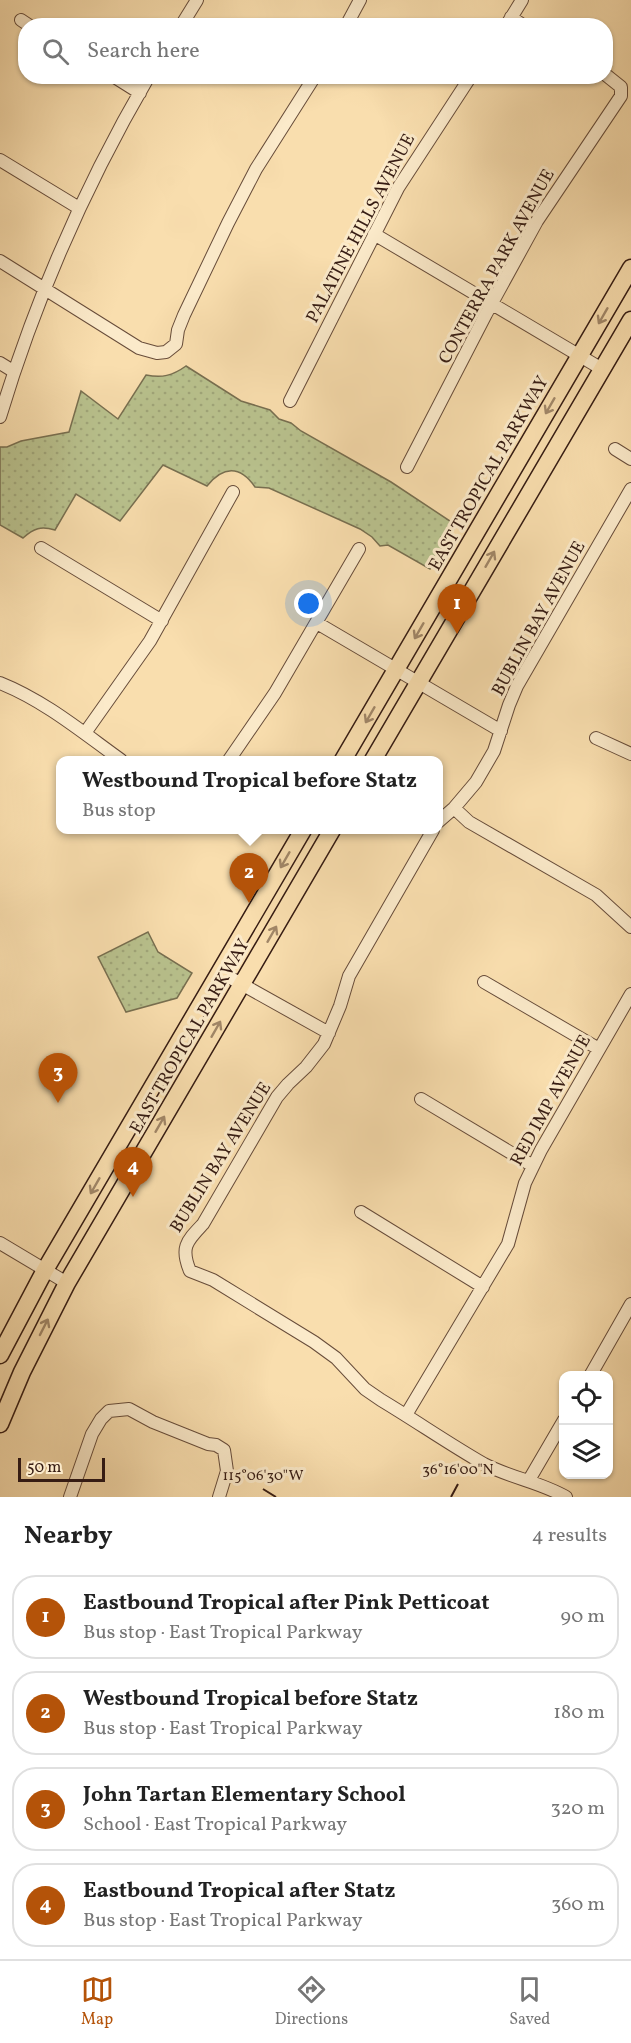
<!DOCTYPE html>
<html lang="en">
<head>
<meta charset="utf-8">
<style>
	body { margin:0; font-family:Vollkorn,serif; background:#f6f6f6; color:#222 }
	.controls { position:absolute; right:18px; bottom:18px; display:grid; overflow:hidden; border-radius:12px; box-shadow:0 2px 4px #0004 }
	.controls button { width:54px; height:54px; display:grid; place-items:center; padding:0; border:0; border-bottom:2px solid #e0e0e0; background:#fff; color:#222; font:30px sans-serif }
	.scale { position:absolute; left:18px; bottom:15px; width:87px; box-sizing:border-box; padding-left:6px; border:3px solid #361c13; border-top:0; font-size:16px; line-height:21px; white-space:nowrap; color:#361c13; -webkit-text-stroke:4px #fbeaca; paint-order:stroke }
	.you { position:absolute; left:309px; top:604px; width:21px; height:21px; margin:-15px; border:4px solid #fff; border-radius:50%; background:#1a73e8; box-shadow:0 0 0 9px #1a73e833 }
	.badge { display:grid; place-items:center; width:39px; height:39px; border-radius:50%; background:#b45309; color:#fff; font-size:20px; font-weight:700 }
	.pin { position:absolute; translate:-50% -50px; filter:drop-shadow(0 2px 3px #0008) }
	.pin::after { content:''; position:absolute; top:32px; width:21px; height:18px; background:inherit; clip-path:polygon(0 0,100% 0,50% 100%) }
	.popup { position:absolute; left:56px; top:756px; width:387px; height:78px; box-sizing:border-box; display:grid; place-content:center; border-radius:12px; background:#fff; filter:drop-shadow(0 2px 4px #0005); font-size:20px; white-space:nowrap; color:#767676 }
	.popup b { font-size:22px; color:#222 }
	.popup::after { content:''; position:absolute; left:50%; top:100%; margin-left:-12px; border:12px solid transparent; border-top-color:#fff }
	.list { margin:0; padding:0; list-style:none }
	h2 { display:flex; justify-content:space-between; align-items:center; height:78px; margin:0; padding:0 24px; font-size:26px }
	h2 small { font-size:20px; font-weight:400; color:#767676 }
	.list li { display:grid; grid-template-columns:39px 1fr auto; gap:18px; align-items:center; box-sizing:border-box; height:84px; margin:0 12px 12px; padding:0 12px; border:2px solid #e0e0e0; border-radius:24px }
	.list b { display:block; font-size:22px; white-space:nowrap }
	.list p { margin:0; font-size:20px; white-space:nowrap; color:#767676 }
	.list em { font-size:20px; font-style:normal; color:#767676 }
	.icon { flex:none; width:33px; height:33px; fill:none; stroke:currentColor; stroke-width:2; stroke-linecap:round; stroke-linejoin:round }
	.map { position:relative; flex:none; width:631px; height:1497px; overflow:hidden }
	.search { position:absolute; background:#fff; box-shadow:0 2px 4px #0004; left:18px; right:18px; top:18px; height:66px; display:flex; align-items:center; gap:15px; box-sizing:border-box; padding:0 21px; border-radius:24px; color:#767676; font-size:22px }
	.sheet { height:462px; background:#fff }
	nav { display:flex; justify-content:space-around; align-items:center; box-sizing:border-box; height:84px; border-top:2px solid #e0e0e0; background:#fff; font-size:16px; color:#767676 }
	nav a { display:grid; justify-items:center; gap:3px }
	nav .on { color:#b45309 }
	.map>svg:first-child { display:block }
	.park { fill:url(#park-dots); stroke:#786f50; stroke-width:1.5 }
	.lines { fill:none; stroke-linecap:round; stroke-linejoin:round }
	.minor-casing { stroke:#674c3a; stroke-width:14 }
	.major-casing { stroke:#361c13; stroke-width:19 }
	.minor { stroke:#fbeaca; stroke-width:12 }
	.major { stroke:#f9deae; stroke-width:16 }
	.oneway { stroke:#a18768 }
	.ticks { fill:none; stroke:#361c13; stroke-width:2 }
	.labels { text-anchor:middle; stroke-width:6; stroke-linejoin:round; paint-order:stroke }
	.street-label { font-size:18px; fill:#361c13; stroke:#fbeaca }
	.ticks-label { font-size:15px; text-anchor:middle; fill:#361c13; stroke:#fbeaca; stroke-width:6; stroke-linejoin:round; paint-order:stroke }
</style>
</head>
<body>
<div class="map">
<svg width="631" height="1497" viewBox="0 0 631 1497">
	<defs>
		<pattern id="park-dots" width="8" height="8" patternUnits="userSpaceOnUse" patternTransform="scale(1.5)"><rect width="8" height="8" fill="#b9c28e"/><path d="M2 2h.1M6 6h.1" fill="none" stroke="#a0a67a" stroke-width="1.8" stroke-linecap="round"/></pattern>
	</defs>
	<rect width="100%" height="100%" fill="#f9deae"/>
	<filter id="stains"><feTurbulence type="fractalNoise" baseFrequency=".00333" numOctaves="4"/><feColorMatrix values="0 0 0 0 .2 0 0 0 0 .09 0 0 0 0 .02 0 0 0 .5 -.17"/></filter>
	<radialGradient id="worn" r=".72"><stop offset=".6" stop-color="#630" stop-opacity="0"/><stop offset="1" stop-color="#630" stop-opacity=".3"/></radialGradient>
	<!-- park -->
	<path class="park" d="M186,366l55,35 29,9 9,9 12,4 10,8 90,51 65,43 -26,44 -42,-24 -8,1 -8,-9 -12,-8 -91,-41 -14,-1c-15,-22 -32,-21 -48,-1l-44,-21 -43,56 -44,-27 -21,36c-14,-4 -21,-2 -32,8l-23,-13v-78h7l14,-6 48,-9 12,-41 37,28 28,-44c16,3 26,1 40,-9z
		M148,932l10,20 34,21 -15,25 -51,14 -28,-55z"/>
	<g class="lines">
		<!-- minor casing -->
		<g class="minor-casing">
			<path id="minor" d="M511,17l13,9
				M21,20l9,6
				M181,26l16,-26
				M346,26l14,-26
				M506,26l16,-26
				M113,76l27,17
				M0,160l79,48
				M374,234l228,135
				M0,261l139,87 18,5 9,-1 10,-8 2,-14 6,-15 44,-92 28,-54 59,-93
				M0,363l13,8
				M290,401l108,-213 73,-112
				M0,417c36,-120 86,-233 149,-341
				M615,449l16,10
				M407,467l79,-153 51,-93 84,-125v-9l-15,-12
				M41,548l121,73
				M317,623l184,108
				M0,683c45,18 82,49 121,77
				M85,733l65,-92 83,-149
				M596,738l35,16
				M229,760l46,-67 84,-144
				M454,808l15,14 127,73 35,32
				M438,822l16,-14 22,-26 18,-31 15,-46 8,-19 114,-197
				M433,830l-84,146 -9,30 -16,38 -18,23 -18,17 -11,13 -74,127c-16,17 -23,23 -13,47l23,9 101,62 22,16 29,31 16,11c35,21 68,44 103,64 27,14 56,18 82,33
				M220,972l109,61
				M484,982l115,67
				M421,1099l112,67
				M361,1212l122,75
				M0,1243l67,40
				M590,1376l41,-72
				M406,1415l102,-171 17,-61 16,-33 90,-156
				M529,1480l35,-60
				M70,1497l22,-63 9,-15 8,-8 20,-2 24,13 55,22 8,1 8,5 3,21 -8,26"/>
		</g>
		<!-- major casing -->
		<g class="major-casing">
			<path id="major" d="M343,760l288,-492
				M373,760l258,-440
				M0,1355l45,-85 258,-440
				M0,1424l22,-52 45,-89 265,-453"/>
		</g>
		<!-- minor -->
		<use href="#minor" class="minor"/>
		<!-- major -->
		<use href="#major" class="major"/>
	</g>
	<!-- one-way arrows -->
	<defs><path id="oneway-shaft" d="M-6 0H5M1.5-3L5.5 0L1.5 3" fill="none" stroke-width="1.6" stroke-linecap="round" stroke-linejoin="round" transform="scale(1.5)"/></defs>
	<g class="oneway">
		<use href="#oneway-shaft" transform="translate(603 316) rotate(120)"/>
		<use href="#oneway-shaft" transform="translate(550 406) rotate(120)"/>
		<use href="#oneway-shaft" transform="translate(490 559) rotate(-60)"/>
		<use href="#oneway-shaft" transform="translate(419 631) rotate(120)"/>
		<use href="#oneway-shaft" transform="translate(370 715) rotate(120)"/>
		<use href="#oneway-shaft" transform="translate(285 860) rotate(120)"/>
		<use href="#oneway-shaft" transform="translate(272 934) rotate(-60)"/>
		<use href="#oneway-shaft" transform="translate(216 1029) rotate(-60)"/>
		<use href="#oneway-shaft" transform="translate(160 1124) rotate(-60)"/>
		<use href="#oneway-shaft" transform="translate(95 1186) rotate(120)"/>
		<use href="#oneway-shaft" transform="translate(44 1327) rotate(-63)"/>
	</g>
	<!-- ticks -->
	<path class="ticks" d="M263,1489l13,8M451,1497l7,-13"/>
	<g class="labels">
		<!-- street labels -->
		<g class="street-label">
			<text transform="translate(360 228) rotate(-62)" y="6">PALATINE HILLS AVENUE</text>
			<text transform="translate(496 266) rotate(-61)" y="6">CONTERRA PARK AVENUE</text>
			<text transform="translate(488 473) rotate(-60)" y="6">EAST TROPICAL PARKWAY</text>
			<text transform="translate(538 618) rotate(-61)" y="6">BUBLIN BAY AVENUE</text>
			<text transform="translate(189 1036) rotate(-60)" y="6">EAST TROPICAL PARKWAY</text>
			<text transform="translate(550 1100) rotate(-61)" y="6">RED IMP AVENUE</text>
			<text transform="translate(220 1157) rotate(-58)" y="6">BUBLIN BAY AVENUE</text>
		</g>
	</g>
	<g class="ticks-label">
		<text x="458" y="1474">36°16'00"N</text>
		<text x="263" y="1480">115°06'30"W</text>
	</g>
	<rect width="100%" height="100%" filter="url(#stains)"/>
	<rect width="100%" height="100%" fill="url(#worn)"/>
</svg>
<div class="controls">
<button><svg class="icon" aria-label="locate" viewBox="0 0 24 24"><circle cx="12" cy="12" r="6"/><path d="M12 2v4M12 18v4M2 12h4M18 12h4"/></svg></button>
<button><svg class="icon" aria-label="layers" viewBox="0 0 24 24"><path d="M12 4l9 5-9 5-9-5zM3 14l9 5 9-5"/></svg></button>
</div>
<div class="scale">50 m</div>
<div class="you"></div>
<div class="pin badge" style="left:457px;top:634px">1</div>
<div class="pin badge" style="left:249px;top:903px">2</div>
<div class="popup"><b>Westbound Tropical before Statz</b>Bus stop</div>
<div class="pin badge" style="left:58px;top:1103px">3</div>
<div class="pin badge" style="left:133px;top:1197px">4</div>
<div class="search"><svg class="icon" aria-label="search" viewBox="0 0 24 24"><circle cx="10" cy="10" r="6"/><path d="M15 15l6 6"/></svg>Search here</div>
</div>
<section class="sheet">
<h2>Nearby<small>4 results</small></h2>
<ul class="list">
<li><span class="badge">1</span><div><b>Eastbound Tropical after Pink Petticoat</b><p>Bus stop · East Tropical Parkway</p></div><em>90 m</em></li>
<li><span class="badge">2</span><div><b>Westbound Tropical before Statz</b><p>Bus stop · East Tropical Parkway</p></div><em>180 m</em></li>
<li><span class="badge">3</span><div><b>John Tartan Elementary School</b><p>School · East Tropical Parkway</p></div><em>320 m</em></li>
<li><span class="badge">4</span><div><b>Eastbound Tropical after Statz</b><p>Bus stop · East Tropical Parkway</p></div><em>360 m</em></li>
</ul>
</section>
<nav>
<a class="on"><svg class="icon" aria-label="map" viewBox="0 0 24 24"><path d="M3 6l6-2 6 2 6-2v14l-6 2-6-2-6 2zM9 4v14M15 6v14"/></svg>Map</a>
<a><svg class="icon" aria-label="directions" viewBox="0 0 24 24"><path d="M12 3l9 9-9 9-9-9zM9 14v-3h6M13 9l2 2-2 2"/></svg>Directions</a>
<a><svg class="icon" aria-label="saved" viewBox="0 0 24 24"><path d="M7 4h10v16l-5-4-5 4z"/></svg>Saved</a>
</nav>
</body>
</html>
